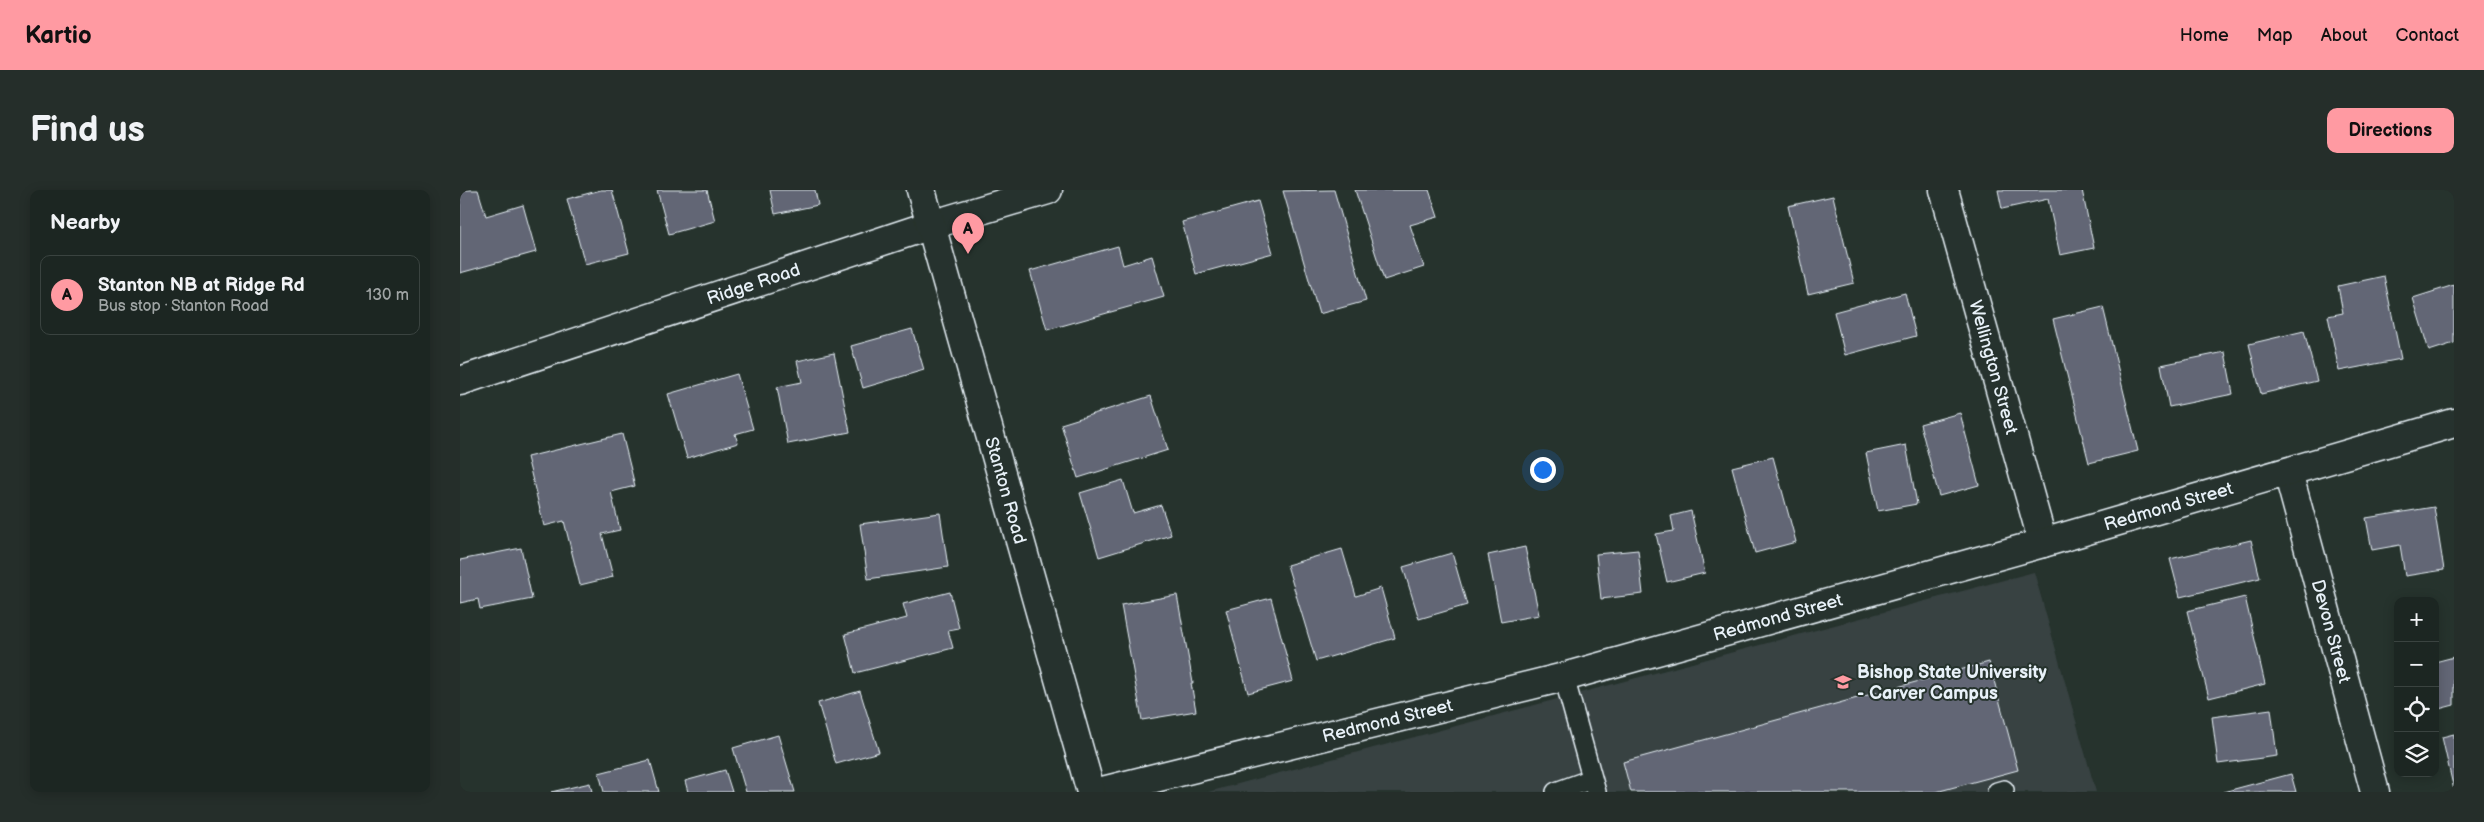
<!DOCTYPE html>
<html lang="en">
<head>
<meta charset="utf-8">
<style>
	body { margin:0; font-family:"Balsamiq Sans",sans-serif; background:#252e2a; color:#f1f3f6 }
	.controls { position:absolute; right:15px; bottom:15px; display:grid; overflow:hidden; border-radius:10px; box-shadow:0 2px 12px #0003 }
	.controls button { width:45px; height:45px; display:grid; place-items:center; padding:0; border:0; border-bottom:1px solid #3a4340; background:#1c2622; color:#f1f3f6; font:25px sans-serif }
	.you { position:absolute; left:1082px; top:279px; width:18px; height:18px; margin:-12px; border:4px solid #fff; border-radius:50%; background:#1a73e8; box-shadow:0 0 0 8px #1a73e833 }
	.badge { display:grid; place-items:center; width:32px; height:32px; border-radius:50%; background:#ff9aa2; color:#111; font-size:16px; font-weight:700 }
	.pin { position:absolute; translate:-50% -41px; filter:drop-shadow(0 1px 2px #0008) }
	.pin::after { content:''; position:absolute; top:26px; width:18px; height:15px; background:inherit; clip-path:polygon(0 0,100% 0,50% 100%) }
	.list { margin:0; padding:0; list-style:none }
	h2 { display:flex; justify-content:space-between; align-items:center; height:65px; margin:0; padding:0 20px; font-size:21px }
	h2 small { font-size:16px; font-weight:400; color:#a0a5a5 }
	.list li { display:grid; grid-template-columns:32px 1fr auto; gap:15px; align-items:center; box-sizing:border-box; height:80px; margin:0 10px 10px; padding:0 10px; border:1px solid #3a4340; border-radius:10px }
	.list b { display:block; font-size:19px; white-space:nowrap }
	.list p { margin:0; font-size:16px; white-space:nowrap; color:#a0a5a5 }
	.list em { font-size:16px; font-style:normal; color:#a0a5a5 }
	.icon { flex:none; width:28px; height:28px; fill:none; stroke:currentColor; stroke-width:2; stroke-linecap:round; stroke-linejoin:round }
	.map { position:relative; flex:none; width:1994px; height:602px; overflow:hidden; border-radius:10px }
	header { display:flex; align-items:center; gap:30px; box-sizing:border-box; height:70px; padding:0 25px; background:#ff9aa2; color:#111 }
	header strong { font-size:24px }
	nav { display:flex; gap:28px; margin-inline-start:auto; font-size:18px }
	.intro { display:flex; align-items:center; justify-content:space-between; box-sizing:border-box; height:120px; padding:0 30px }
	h1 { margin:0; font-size:35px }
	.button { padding:12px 22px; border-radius:10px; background:#ff9aa2; color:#111; font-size:18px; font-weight:700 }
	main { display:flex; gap:30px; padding:0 30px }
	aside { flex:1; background:#1c2622; border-radius:10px; box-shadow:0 2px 12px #0003 }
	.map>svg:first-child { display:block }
	.built { fill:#384242 }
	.building { fill:#626674; stroke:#e8f1f8 }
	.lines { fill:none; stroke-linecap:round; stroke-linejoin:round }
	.lane-casing { stroke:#e8f1f8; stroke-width:22 }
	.street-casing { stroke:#e8f1f8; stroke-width:31 }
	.secondary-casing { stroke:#e8f1f8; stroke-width:31 }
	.lane { stroke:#26332d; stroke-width:19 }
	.street { stroke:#26332d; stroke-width:28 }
	.secondary { stroke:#26332d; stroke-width:28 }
	.labels { text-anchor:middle; stroke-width:4; stroke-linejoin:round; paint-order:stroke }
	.street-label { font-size:18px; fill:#e8f1f8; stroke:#26332d }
	.poi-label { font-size:18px; font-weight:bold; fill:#e8f1f8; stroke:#26332d; text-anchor:start }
</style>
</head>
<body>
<header>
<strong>Kartio</strong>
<nav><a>Home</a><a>Map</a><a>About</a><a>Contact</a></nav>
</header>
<div class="intro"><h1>Find us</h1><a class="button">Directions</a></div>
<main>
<aside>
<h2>Nearby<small></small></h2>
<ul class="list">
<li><span class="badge">A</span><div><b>Stanton NB at Ridge Rd</b><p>Bus stop · Stanton Road</p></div><em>130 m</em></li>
</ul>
</aside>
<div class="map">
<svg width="1994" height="602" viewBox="0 0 1994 602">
	<rect width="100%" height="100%" fill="#26332d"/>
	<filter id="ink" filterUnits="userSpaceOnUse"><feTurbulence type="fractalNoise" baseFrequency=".02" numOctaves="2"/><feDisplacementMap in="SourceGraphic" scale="10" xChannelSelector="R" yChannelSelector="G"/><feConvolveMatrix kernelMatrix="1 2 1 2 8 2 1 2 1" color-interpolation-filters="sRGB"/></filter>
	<g filter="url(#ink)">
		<!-- built -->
		<path class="built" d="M1574,382l62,220h-888z"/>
		<!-- building -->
		<path class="building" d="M0,0h18l8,26 37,-11 13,47 -76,21z
			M141,0h11l17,63 -44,11 -18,-65z
			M197,0h50l8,31 -46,13z
			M310,0h45l3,15 -43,9z
			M874,0l32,111 -47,13 -36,-123z
			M895,0h74l9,27 -28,8 14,42 -40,13z
			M1538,0h84l12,58 -34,7 -12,-56 -46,10z
			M1373,6l21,87 -46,11 -20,-88z
			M798,11l15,52 -77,21 -14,-52z
			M658,56l5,19 29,-9 12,41 -117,33 -17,-59z
			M1924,86l17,83 -62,12 -11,-55 15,-3 -5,-27z
			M1994,95v58l-25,8 -16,-53z
			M1445,103l11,43 -71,19 -11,-43z
			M1643,117l35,144 -49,12 -36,-144z
			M452,139l12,41 -61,18 -12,-42z
			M1844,141l13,50 -56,13 -12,-50z
			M1765,162l8,42 -64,13 -8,-42z
			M374,163l16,79 -62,12 -11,-57 25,-5 -5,-21z
			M277,184l16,55 -18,5 3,9 -51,15 -19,-64z
			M691,206l17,54 -90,28 -17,-54z
			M1500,223l19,72 -40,11 -19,-72z
			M162,244l13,52 -24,6 9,38 -18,4 11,43 -33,8 -16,-64 -20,5 -17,-69z
			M1446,255l11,59 -39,7 -12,-58z
			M1313,267l23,85 -41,11 -23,-86z
			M663,290l10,33 28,-8 10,30 -72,22 -19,-64z
			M1974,317l10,63 -39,6 -5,-31 -28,5 -6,-32z
			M1231,321l14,62 -38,9 -11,-48 18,-3 -3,-15z
			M480,323l8,54 -80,12 -8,-55z
			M1791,350l9,38 -80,19 -10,-38z
			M1065,357l14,68 -38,7 -13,-67z
			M61,358l11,51 -52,10 -2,-10 -18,4v-43z
			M882,359l14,47 25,-8 14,50 -79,23 -29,-96z
			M1178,360l5,44 -42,5 -5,-45z
			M992,363l15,52 -48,14 -16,-52z
			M490,402l9,36 -11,2 5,18 -98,25 -10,-39 62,-16 -4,-14z
			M717,405l16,88h-2l5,28 -54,9 -21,-115z
			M1785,407l20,87 -56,14 -22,-87z
			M811,408l22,83 -45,12 -22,-83z
			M1994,467v48l-19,5v-48z
			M1529,472l29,108 -82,22h-305l-8,-30z
			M400,501l19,61 -43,12 -18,-61z
			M1811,519l6,47 -59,8 -6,-47z
			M1994,544v56l-12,-53z
			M318,545l17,57h-49l-13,-44z
			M190,570l9,32h-55l-5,-19z
			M265,580l7,22h-44l-3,-11z
			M1831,584l5,18h-73z
			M130,593l2,9h-41z"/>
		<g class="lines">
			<!-- lane casing -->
			<g class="lane-casing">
				<path id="lane" d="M1104,487l32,115
					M1096,602l36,-13
					M1537,602l7,-2"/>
			</g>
			<!-- street casing -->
			<g class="street-casing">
				<g id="street">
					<path id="s1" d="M1484,0l99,353"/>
					<path id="s2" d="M0,191l471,-156 117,-35"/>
					<path id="s3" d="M1828,282l87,320"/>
					<path id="s4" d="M638,602l466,-115 479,-134 411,-120"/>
				</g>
			</g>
			<!-- secondary casing -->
			<g class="secondary-casing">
				<g id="secondary">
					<path id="s5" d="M461,0l170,602"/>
				</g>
			</g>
			<!-- lane -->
			<use href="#lane" class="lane"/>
			<!-- street -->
			<use href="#street" class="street"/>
			<!-- secondary -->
			<use href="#secondary" class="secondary"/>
		</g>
	</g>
	<!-- icons -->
	<defs>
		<g id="university-bare" transform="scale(1.35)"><path d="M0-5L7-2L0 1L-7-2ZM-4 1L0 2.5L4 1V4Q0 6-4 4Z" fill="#ff9aa2" stroke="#26332d" stroke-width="2.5" paint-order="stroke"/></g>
	</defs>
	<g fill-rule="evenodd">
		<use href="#university-bare" x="1383" y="492"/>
	</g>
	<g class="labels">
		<!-- street labels -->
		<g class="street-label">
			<text dy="6" stroke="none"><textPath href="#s2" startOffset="309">Ridge Road</textPath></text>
			<text dy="6" stroke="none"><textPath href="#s1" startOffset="184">Wellington Street</textPath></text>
			<text dy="6" stroke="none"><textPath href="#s5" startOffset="312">Stanton Road</textPath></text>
			<text dy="6" stroke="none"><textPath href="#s4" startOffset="1108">Redmond Street</textPath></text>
			<text dy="6" stroke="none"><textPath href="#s4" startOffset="702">Redmond Street</textPath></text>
			<text dy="6" stroke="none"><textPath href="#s3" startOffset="165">Devon Street</textPath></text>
			<text dy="6" stroke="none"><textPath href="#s4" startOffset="298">Redmond Street</textPath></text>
		</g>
		<!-- poi labels -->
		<g class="poi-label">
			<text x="1397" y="488">Bishop State University<tspan x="1397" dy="21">- Carver Campus</tspan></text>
		</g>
	</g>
</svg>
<div class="controls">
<button>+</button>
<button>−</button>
<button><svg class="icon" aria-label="locate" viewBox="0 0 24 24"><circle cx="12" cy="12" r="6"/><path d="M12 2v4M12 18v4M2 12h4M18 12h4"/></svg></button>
<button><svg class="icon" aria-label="layers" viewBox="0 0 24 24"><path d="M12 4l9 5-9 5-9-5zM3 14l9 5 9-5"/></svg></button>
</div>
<div class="you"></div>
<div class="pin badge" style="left:508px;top:64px">A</div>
</div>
</main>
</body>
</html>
